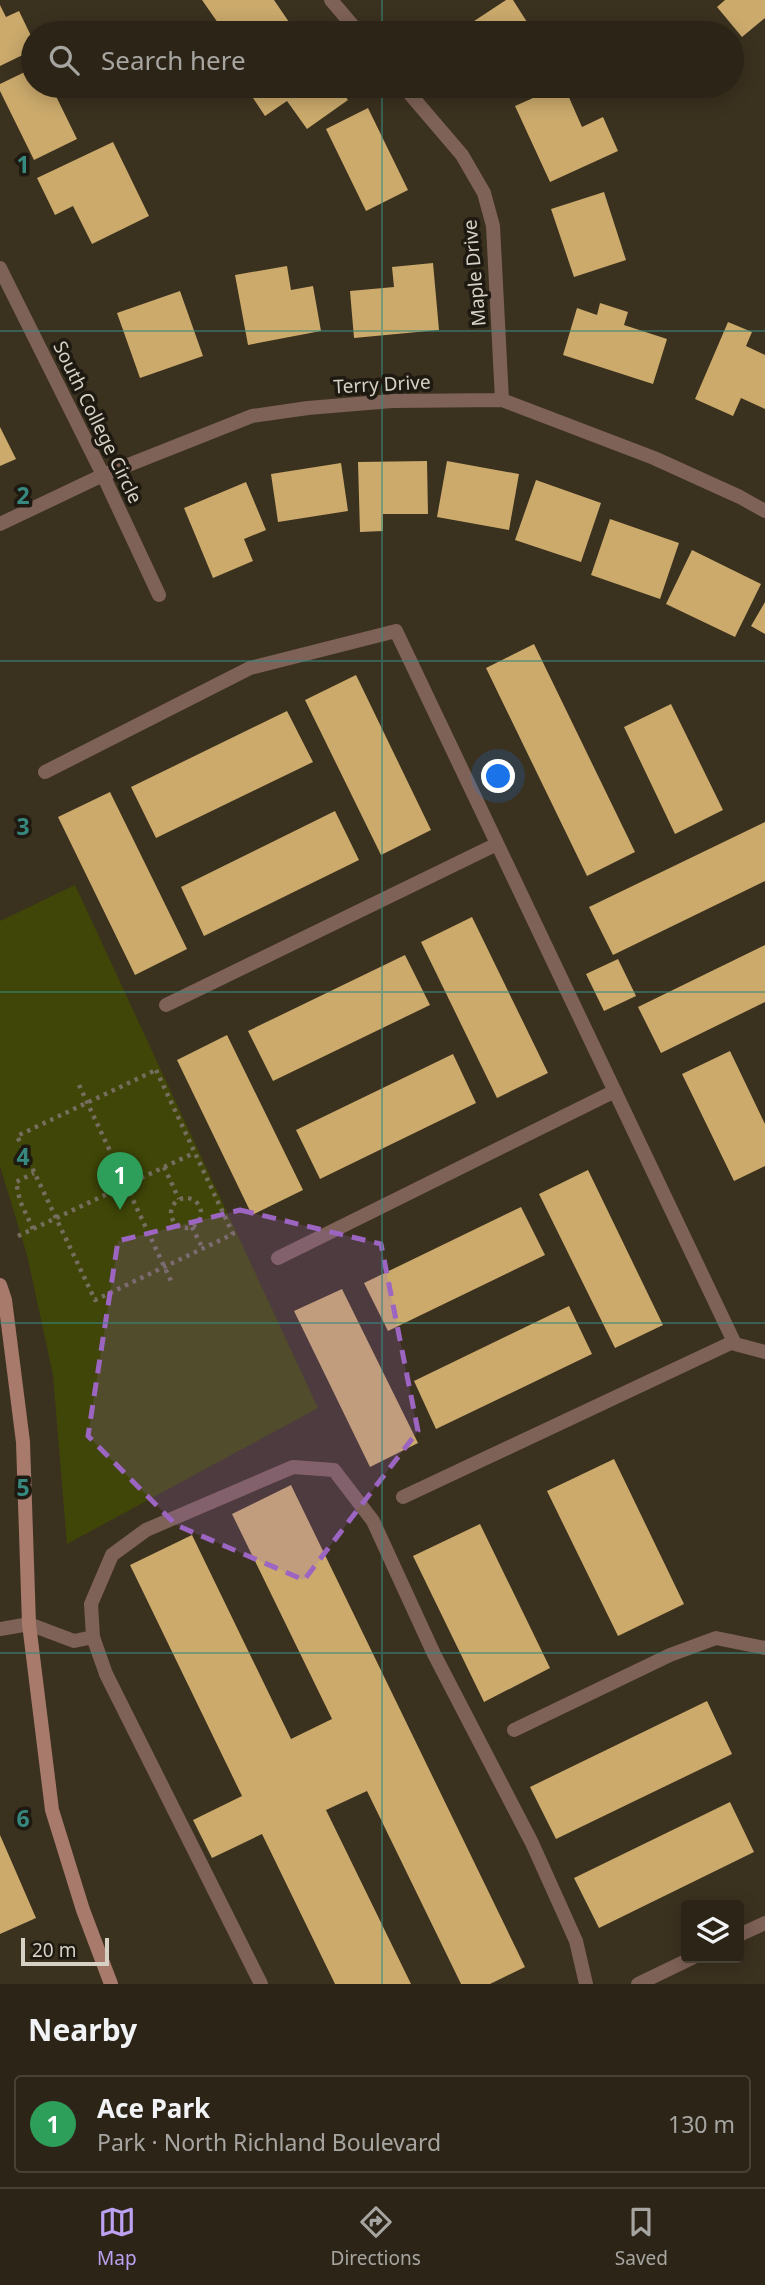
<!DOCTYPE html>
<html lang="en">
<head>
<meta charset="utf-8">
<style>
	body { margin:0; font-family:"Noto Sans",sans-serif; background:#342d20; color:#f1f3f6 }
	.controls { position:absolute; right:21px; bottom:21px; display:grid; overflow:hidden; border-radius:7px; box-shadow:0 4px 18px #0003 }
	.controls button { width:63px; height:63px; display:grid; place-items:center; padding:0; border:0; border-bottom:2px solid #484236; background:#2c2517; color:#f1f3f6; font:35px sans-serif }
	.scale { position:absolute; left:21px; bottom:18px; width:88px; box-sizing:border-box; padding-left:7px; border:4px solid #d6d0c5; border-top:0; font-size:19px; line-height:24px; white-space:nowrap; color:#d6d0c5; -webkit-text-stroke:5px #1e1a12; paint-order:stroke }
	.you { position:absolute; left:499px; top:777px; width:24px; height:24px; margin:-18px; border:5px solid #fff; border-radius:50%; background:#1a73e8; box-shadow:0 0 0 10px #1a73e833 }
	.badge { display:grid; place-items:center; width:46px; height:46px; border-radius:50%; background:#bca0f2; color:#fff; font-size:23px; font-weight:700 }
	.pin { position:absolute; translate:-50% -58px; filter:drop-shadow(0 2px 4px #0008) }
	.pin::after { content:''; position:absolute; top:37px; width:24px; height:21px; background:inherit; clip-path:polygon(0 0,100% 0,50% 100%) }
	.list { margin:0; padding:0; list-style:none }
	h2 { display:flex; justify-content:space-between; align-items:center; height:91px; margin:0; padding:0 28px; font-size:30px }
	h2 small { font-size:23px; font-weight:400; color:#a6a5a1 }
	.list li { display:grid; grid-template-columns:46px 1fr auto; gap:21px; align-items:center; box-sizing:border-box; height:98px; margin:0 14px 14px; padding:0 14px; border:2px solid #484236; border-radius:7px }
	.list b { display:block; font-size:26px; white-space:nowrap }
	.list p { margin:0; font-size:23px; white-space:nowrap; color:#a6a5a1 }
	.list em { font-size:23px; font-style:normal; color:#a6a5a1 }
	.icon { flex:none; width:38px; height:38px; fill:none; stroke:currentColor; stroke-width:2; stroke-linecap:round; stroke-linejoin:round }
	.map { position:relative; flex:none; width:765px; height:1984px; overflow:hidden }
	.search { position:absolute; background:#2c2517; box-shadow:0 4px 18px #0003; left:21px; right:21px; top:21px; height:77px; display:flex; align-items:center; gap:18px; box-sizing:border-box; padding:0 24px; border-radius:38px; color:#a6a5a1; font-size:26px }
	.sheet { height:203px; background:#2c2517 }
	nav { display:flex; justify-content:space-around; align-items:center; box-sizing:border-box; height:98px; border-top:2px solid #484236; background:#2c2517; font-size:19px; color:#a6a5a1 }
	nav a { display:grid; justify-items:center; gap:4px }
	nav .on { color:#bca0f2 }
	.map>svg:first-child { display:block }
	.green { fill:#3f4607 }
	.building { fill:#cbaa6c }
	.lines { fill:none; stroke-linecap:round; stroke-linejoin:round }
	.path { stroke:#756d5d; stroke-width:4.5; stroke-dasharray:3.5 5; stroke-linecap:butt }
	.lane { stroke:#7e6157; stroke-width:14 }
	.street { stroke:#7e6157; stroke-width:14 }
	.secondary { stroke:#a77a6b; stroke-width:14 }
	.marked { fill:#9b65c1; fill-opacity:0.2; stroke:#9b65c1; stroke-width:5; stroke-dasharray:14 9; stroke-linejoin:round }
	.grid { fill:none; stroke:#37887f; stroke-width:2; stroke-opacity:0.55 }
	.labels { text-anchor:middle; stroke-width:7; stroke-linejoin:round; paint-order:stroke }
	.street-label { font-size:19px; fill:#d6d0c5; stroke:#1e1a12 }
	.grid-label { font-size:23px; text-anchor:middle; font-weight:bold; fill:#37887f; stroke:#1e1a12; stroke-width:7; stroke-linejoin:round; paint-order:stroke }
</style>
</head>
<body>
<div class="map">
<svg width="765" height="1984" viewBox="0 0 765 1984">
	<rect width="100%" height="100%" fill="#3b311f"/>
	<!-- green -->
	<path class="green" d="M75,885l243,523 -251,136 -14,-169 -26,-120 -27,-89v-245z"/>
	<!-- building -->
	<path class="building" d="M202,0h72l15,22 -16,11h-48z
		M506,0h7l21,33h-65l-4,-6z
		M725,0h40v18l-23,19 -25,-30z
		M0,5l6,12 13,-6 14,29v10l-33,16z
		M33,68v18h18l26,53 -43,21 -34,-69v-7z
		M245,86h93l10,14 -41,29 -20,-28 -22,15z
		M560,86h4l18,41 21,-10 15,34 -68,31 -35,-76z
		M368,108l40,82 -42,21 -40,-82z
		M113,142l36,74 -57,28 -19,-38 -18,9 -18,-37z
		M604,192l22,68 -52,17 -23,-68z
		M433,263l6,67 -85,8 -4,-47 44,-4 -2,-20z
		M287,266l4,24 22,-4 8,45 -73,14 -13,-70z
		M180,291l23,65 -63,22 -23,-65z
		M600,303l28,9 -4,13 43,14 -14,45 -90,-29 14,-47 20,7z
		M728,322l24,10 -6,14 19,9v54l-24,-11 -8,18 -38,-17z
		M0,427l16,32 -16,7z
		M427,461l1,53h-45v17l-23,1 -2,-70z
		M447,461l72,13 -10,56 -72,-13z
		M341,463l7,48 -70,11 -7,-48z
		M536,480l65,23 -20,59 -66,-22z
		M246,482l20,48 -22,9 9,22 -40,17 -29,-70z
		M610,519l69,24 -19,56 -69,-24z
		M692,550l69,34 -26,53 -69,-33z
		M765,602v32l-14,-8z
		M534,644l101,208 -48,24 -101,-208z
		M356,675l75,155 -50,25 -76,-155z
		M671,704l52,106 -48,24 -51,-107z
		M287,711l26,51 -157,76 -25,-51z
		M110,792l77,157 -52,26 -77,-158z
		M335,811l24,49 -155,76 -23,-49z
		M765,822v59l-152,74 -24,-48z
		M472,917l76,156 -51,25 -76,-156z
		M765,945v57l-104,51 -23,-46z
		M405,955l25,50 -157,76 -25,-50z
		M618,959l18,37 -32,15 -18,-37z
		M227,1035l76,155 -51,25 -75,-155z
		M730,1051l35,73v42l-31,15 -52,-107z
		M453,1054l23,49 -156,76 -24,-49z
		M588,1170l75,155 -48,23 -76,-154z
		M521,1207l24,48 -157,76 -24,-48z
		M342,1289l76,154 -48,24 -76,-156z
		M569,1306l23,48 -156,75 -22,-48z
		M614,1459l70,145 -66,32 -71,-145z
		M291,1485l234,482 -35,17h-29l-94,-193 -41,19 85,174h-76l-73,-150 -50,24 -19,-38 49,-24 -112,-231 62,-30 99,204 41,-20 -100,-205z
		M480,1524l70,144 -66,34 -71,-146z
		M707,1701l25,53 -176,85 -26,-52z
		M730,1802l24,50 -155,76 -25,-50z
		M0,1835l36,83 -36,16z"/>
	<g class="lines">
		<!-- path -->
		<path class="path" d="M156,1070l77,164 -138,66 -78,-164z
			M79,1085l92,196
			M164,1167l15,32
			M171 1213a15 15 0 1 1 30 0a15 15 0 1 1-30 0Z
			M192,1227l11,22
			M33,1229l-13,-28 -4,-19 18,-9
			M18,1236l176,-83"/>
		<!-- lane -->
		<path class="lane" d="M45,772l205,-104 146,-37 339,713 30,8
			M166,1005l331,-161
			M278,1258l337,-167
			M403,1497l330,-155
			M29,1624l45,17 19,-4
			M514,1730l156,-75 46,-17 49,10
			M261,1984l-155,-310 -13,-37 -2,-33 21,-49 34,-25 147,-63 41,3 39,51 61,133 98,189 44,98 10,43"/>
		<!-- street -->
		<path class="street" d="M331,0l28,33
			M403,86l59,69 22,38 9,33 9,174
			M0,268l103,207 56,120
			M0,524l103,-49 149,-59 56,-8 84,-7 110,-1 152,58 86,39 25,14
			M0,1629l29,-5
			M739,1935l26,-12
			M638,1984l54,-26"/>
		<!-- secondary -->
		<path class="secondary" d="M0,1285l5,15 18,142 6,182 23,186 31,100 28,74"/>
	</g>
	<!-- marked area -->
	<path class="marked" d="M240,1210l141,34 37,187 -114,149 -128,-55 -88,-89 30,-195z"/>
	<!-- grid -->
	<path class="grid" d="M382,0v33M382,86v1898M0,331h765M0,661h765M0,992h765M0,1323h765M0,1653h765"/>
	<g class="labels">
		<!-- street labels -->
		<g class="street-label">
			<text transform="translate(474 273) rotate(-95)" y="7">Maple Drive</text>
			<text transform="translate(382 384) rotate(-3)" y="7">Terry Drive</text>
			<text transform="translate(98 422) rotate(64)" y="7">South College Circle</text>
		</g>
	</g>
	<g class="grid-label">
		<text x="23" y="173">1</text>
		<text x="23" y="504">2</text>
		<text x="23" y="835">3</text>
		<text x="23" y="1165">4</text>
		<text x="23" y="1496">5</text>
		<text x="23" y="1827">6</text>
	</g>
</svg>
<div class="controls">
<button><svg class="icon" aria-label="layers" viewBox="0 0 24 24"><path d="M12 4l9 5-9 5-9-5zM3 14l9 5 9-5"/></svg></button>
</div>
<div class="scale">20 m</div>
<div class="you"></div>
<div class="pin badge" style="left:120px;top:1210px;background:#2e9e5b">1</div>
<div class="search"><svg class="icon" aria-label="search" viewBox="0 0 24 24"><circle cx="10" cy="10" r="6"/><path d="M15 15l6 6"/></svg>Search here</div>
</div>
<section class="sheet">
<h2>Nearby<small></small></h2>
<ul class="list">
<li><span class="badge" style="background:#2e9e5b">1</span><div><b>Ace Park</b><p>Park · North Richland Boulevard</p></div><em>130 m</em></li>
</ul>
</section>
<nav>
<a class="on"><svg class="icon" aria-label="map" viewBox="0 0 24 24"><path d="M3 6l6-2 6 2 6-2v14l-6 2-6-2-6 2zM9 4v14M15 6v14"/></svg>Map</a>
<a><svg class="icon" aria-label="directions" viewBox="0 0 24 24"><path d="M12 3l9 9-9 9-9-9zM9 14v-3h6M13 9l2 2-2 2"/></svg>Directions</a>
<a><svg class="icon" aria-label="saved" viewBox="0 0 24 24"><path d="M7 4h10v16l-5-4-5 4z"/></svg>Saved</a>
</nav>
</body>
</html>
